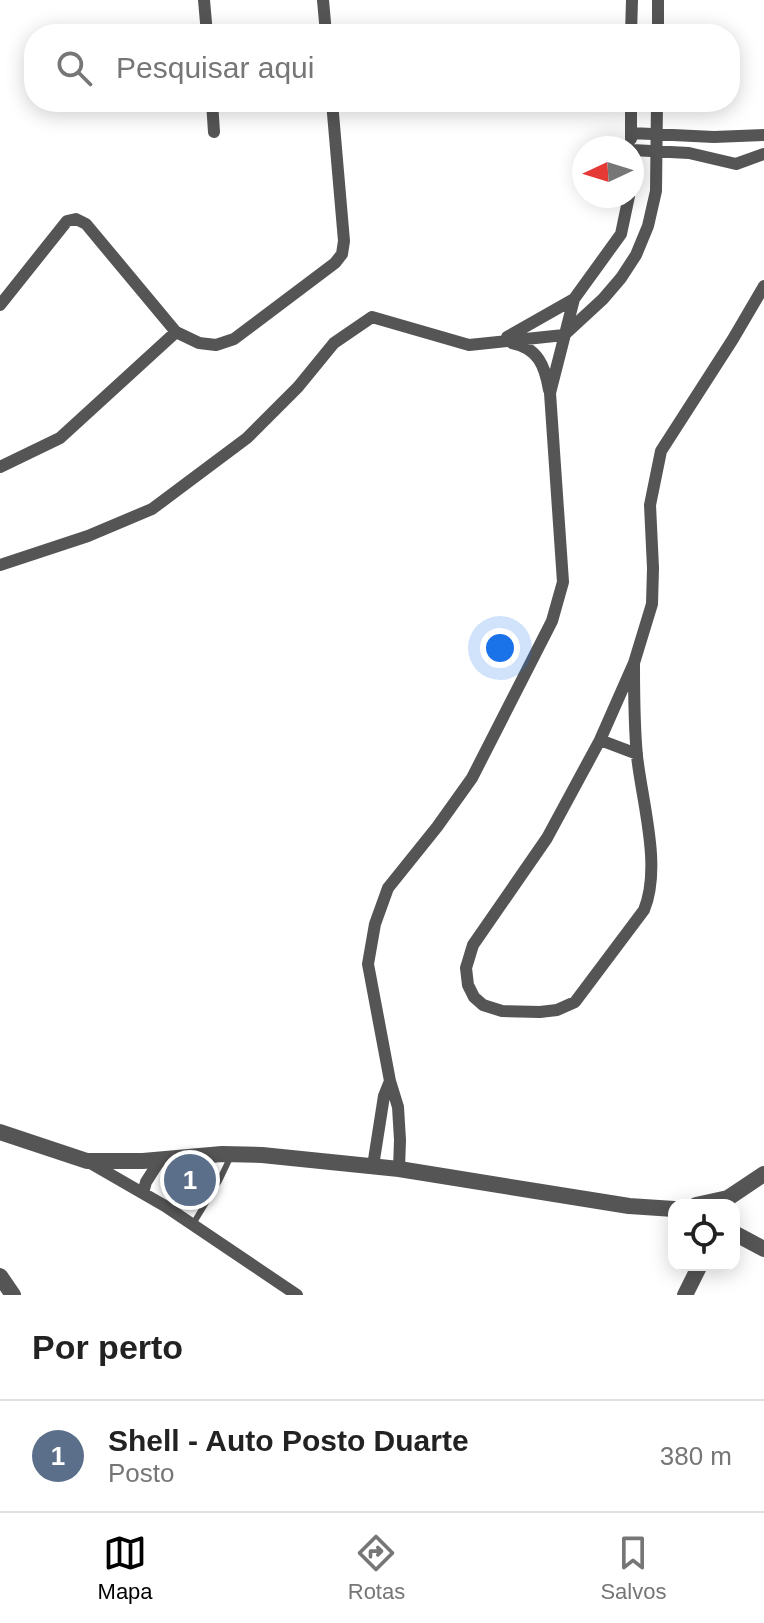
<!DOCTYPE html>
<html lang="pt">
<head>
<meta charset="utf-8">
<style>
	body { margin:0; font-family:Arial,sans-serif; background:#f2f2f2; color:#222 }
	.controls { position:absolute; right:24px; bottom:24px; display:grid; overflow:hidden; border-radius:16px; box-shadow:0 4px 20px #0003 }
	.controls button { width:72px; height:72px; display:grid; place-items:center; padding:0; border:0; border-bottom:2px solid #e0e0e0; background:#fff; color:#222; font:40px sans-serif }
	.compass { position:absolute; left:572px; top:136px; width:72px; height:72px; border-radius:50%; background:#fff; box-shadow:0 4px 20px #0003; rotate:266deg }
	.you { position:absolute; left:500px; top:648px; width:28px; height:28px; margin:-20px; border:6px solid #fff; border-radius:50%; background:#1a73e8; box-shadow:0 0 0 12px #1a73e833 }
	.badge { display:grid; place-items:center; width:52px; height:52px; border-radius:50%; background:#000; color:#fff; font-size:26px; font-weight:700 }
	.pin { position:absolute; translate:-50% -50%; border:4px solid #fff; box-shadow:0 2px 8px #0006 }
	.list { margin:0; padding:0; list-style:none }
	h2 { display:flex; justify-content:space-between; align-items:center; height:104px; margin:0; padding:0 32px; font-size:34px }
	h2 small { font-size:26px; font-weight:400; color:#767676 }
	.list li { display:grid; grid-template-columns:52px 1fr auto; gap:24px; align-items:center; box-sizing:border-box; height:112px; padding:0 32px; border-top:2px solid #e0e0e0 }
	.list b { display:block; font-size:30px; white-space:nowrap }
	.list p { margin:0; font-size:26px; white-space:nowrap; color:#767676 }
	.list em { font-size:26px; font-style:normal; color:#767676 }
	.icon { flex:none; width:44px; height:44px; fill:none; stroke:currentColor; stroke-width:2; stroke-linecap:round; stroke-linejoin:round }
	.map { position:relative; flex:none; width:764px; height:1295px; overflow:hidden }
	.search { position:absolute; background:#fff; box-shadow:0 4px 20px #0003; left:24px; right:24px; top:24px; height:88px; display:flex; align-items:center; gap:20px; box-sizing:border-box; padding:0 28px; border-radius:32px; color:#767676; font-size:30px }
	.sheet { height:216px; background:#fff }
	nav { display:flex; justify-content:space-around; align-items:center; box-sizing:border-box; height:112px; border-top:2px solid #e0e0e0; background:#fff; font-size:22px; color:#767676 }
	nav a { display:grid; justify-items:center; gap:4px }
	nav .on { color:#000 }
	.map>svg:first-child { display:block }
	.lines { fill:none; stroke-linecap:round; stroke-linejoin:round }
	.service { stroke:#555; stroke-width:6 }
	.minor { stroke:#555; stroke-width:12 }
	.tertiary { stroke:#555; stroke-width:16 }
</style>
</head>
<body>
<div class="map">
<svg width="764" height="1295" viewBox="0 0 764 1295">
	<rect width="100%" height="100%" fill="#fff"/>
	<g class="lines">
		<!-- service -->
		<path class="service" d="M193,1224l26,-43 11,-23"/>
		<!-- minor -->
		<path class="minor" d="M204,0l3,34
			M323,0l3,34
			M631,34l1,-34
			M658,34v-34
			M212,102l2,30
			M631,133l83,4 50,-2
			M631,139v-37
			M632,150l57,3 47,11 28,-10
			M0,305l67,-84 9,-2 10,5 90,108 23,11 17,2 18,-6 101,-76 7,-9 2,-13 -12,-139
			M507,337l67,-38
			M512,343c26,5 33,23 37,47
			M0,467l60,-29 116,-106
			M0,565l88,-29 64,-27 95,-71 51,-51 36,-44 38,-26 97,28 95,-10 39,-36 18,-21 15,-23 12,-29 8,-35 1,-89
			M634,663c0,31 0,62 3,93 5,46 25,111 7,154l-69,92 -18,8 -17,2 -38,-1 -19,-6 -9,-8 -6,-12 -2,-17 7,-23 74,-107 53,-98z
			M634,663l18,-59 1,-36 -3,-63 11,-54 72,-112 31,-53
			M600,740l37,14
			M87,1161l78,45 132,89
			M373,1166l11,-70 6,-15
			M399,1169l1,-29 -2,-33 -8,-26 -22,-117 7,-40 13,-36 49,-61 35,-49 80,-157 11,-39 -13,-189 24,-94 47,-65 8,-38
			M143,1193l3,-11 14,-22"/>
		<!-- tertiary -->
		<path class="tertiary" d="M0,1132l87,29h56l79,-7 40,1 137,14 230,37 45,3
			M696,1205l32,-7
			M726,1205l2,-7 36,-24
			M734,1233l30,16
			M0,1276l13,19
			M685,1295l15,-30"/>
	</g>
</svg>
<div class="controls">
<button><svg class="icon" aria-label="locate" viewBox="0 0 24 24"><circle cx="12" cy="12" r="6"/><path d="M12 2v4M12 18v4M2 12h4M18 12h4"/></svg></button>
</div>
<svg class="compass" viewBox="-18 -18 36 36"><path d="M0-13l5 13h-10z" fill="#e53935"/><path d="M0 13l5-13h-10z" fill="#767676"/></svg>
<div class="you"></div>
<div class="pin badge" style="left:190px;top:1180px;background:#5c6f8a">1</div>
<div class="search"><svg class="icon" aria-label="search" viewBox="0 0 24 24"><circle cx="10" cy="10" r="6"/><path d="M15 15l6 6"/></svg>Pesquisar aqui</div>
</div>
<section class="sheet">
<h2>Por perto<small></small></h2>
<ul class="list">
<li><span class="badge" style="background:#5c6f8a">1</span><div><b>Shell - Auto Posto Duarte</b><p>Posto</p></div><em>380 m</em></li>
</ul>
</section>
<nav>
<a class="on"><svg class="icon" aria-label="map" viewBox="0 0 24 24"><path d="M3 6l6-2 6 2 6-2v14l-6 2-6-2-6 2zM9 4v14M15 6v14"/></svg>Mapa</a>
<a><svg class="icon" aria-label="directions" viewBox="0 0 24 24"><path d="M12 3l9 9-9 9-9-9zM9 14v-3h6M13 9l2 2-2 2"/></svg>Rotas</a>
<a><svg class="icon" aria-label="saved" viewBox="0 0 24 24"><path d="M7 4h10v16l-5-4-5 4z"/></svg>Salvos</a>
</nav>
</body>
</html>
